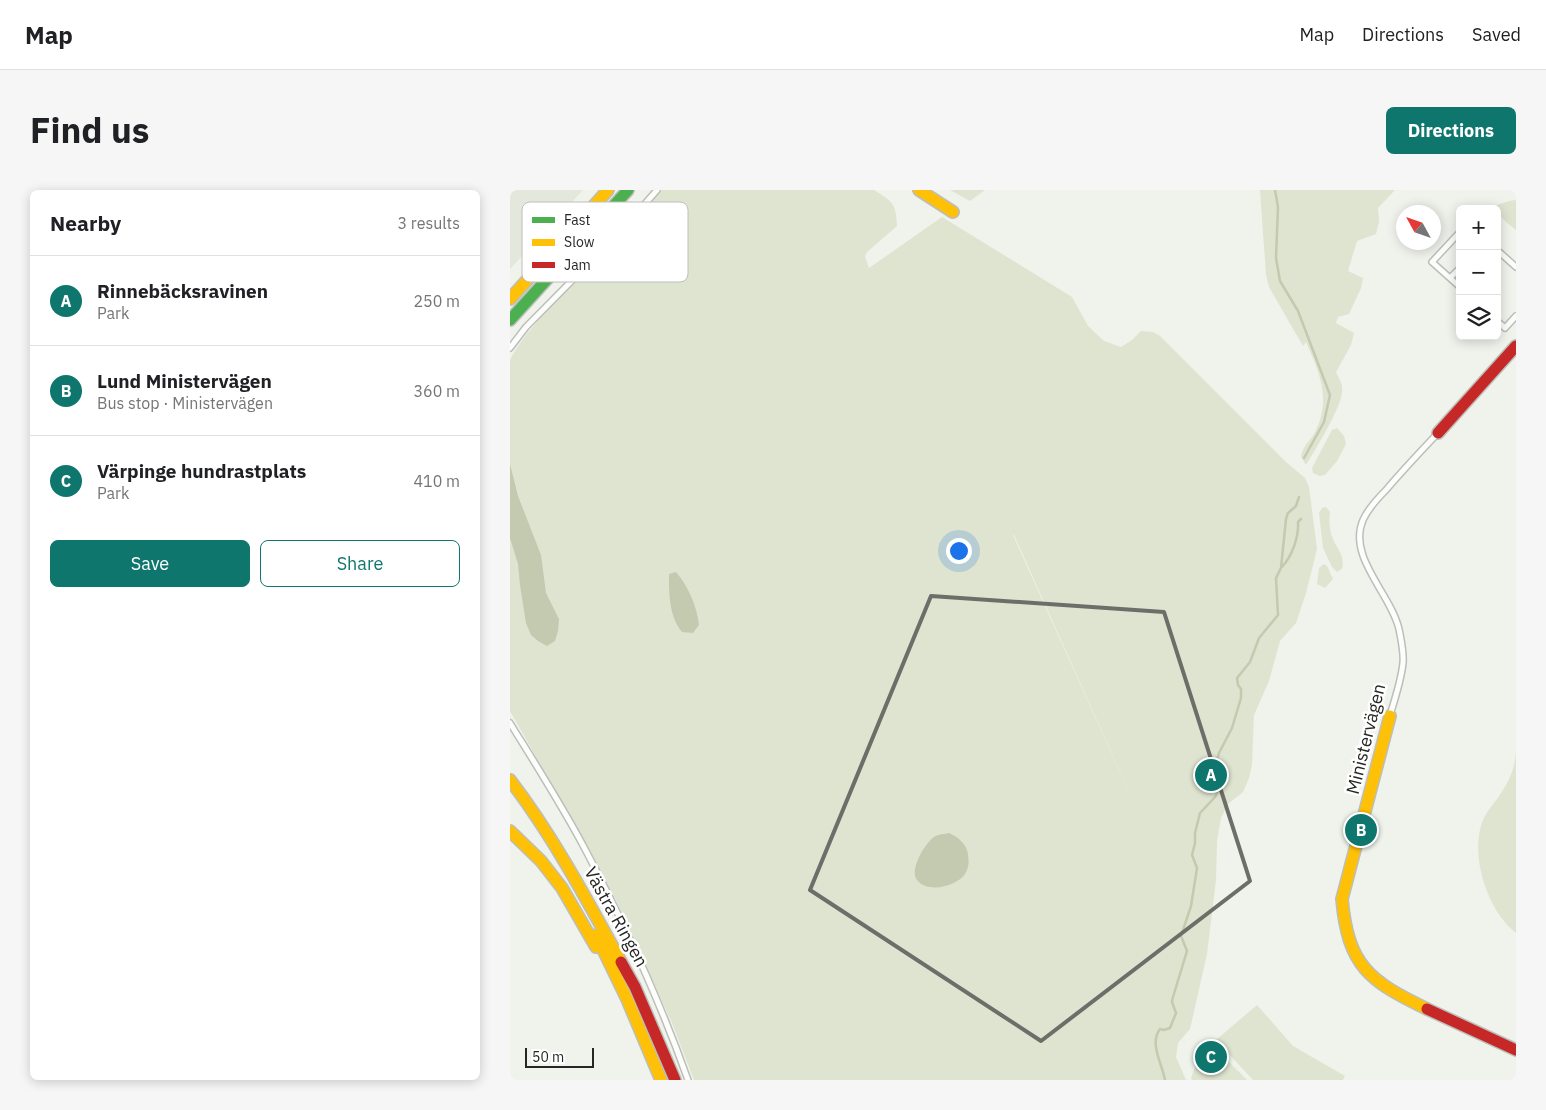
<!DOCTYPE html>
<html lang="en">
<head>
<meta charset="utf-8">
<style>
	body { margin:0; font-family:"IBM Plex Sans",sans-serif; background:#f6f6f6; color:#202124 }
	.controls { position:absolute; right:15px; top:15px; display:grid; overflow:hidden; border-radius:8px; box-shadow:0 2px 12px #0003 }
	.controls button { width:45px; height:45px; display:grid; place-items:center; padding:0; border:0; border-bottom:1px solid #e0e0e0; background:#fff; color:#202124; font:25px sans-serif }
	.compass { position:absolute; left:886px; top:15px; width:45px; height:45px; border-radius:50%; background:#fff; box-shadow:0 2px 12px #0003; rotate:310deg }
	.scale { position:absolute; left:15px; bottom:12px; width:69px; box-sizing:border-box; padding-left:5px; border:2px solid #262723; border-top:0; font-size:14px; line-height:18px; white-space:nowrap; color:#262723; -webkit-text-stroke:4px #fff; paint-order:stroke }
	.you { position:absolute; left:448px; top:360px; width:18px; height:18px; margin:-12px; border:4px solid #fff; border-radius:50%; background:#1a73e8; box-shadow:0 0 0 8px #1a73e833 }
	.badge { display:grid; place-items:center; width:32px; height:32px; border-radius:50%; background:#0f766e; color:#fff; font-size:16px; font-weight:700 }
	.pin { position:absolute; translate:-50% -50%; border:2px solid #fff; box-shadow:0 1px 5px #0006 }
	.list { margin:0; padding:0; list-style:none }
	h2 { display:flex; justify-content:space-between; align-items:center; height:65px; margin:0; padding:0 20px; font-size:21px }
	h2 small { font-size:16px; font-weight:400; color:#757577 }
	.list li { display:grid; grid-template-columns:32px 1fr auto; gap:15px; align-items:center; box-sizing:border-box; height:90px; padding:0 20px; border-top:1px solid #e0e0e0 }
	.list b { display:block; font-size:19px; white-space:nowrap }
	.list p { margin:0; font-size:16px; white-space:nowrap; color:#757577 }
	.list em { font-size:16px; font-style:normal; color:#757577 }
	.actions { display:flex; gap:10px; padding:15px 20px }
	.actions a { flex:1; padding:11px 0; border:1px solid #0f766e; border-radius:8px; text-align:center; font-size:18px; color:#0f766e }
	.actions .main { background:#0f766e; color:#fff }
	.icon { flex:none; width:28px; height:28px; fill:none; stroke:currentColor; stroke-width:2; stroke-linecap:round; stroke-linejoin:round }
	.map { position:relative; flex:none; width:1006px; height:890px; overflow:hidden; border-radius:8px }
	header { display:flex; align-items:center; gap:30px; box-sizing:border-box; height:70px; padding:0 25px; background:#fff; border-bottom:1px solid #e0e0e0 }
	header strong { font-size:24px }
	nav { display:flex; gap:28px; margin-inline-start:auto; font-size:18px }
	.intro { display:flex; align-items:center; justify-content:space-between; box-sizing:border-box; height:120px; padding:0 30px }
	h1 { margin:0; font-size:35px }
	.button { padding:12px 22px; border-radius:8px; background:#0f766e; color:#fff; font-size:18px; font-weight:700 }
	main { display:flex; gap:30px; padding:0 30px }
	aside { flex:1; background:#fff; border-radius:8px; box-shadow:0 2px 12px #0003 }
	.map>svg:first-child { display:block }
	.built { fill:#e4e7db }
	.green { fill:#dee4cf; fill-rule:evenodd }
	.water { fill:#c3cab0 }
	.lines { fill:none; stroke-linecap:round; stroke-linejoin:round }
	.stream { stroke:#c3cab0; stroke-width:2.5 }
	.lane-casing { stroke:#bcbeb9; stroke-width:8 }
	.fast-casing { stroke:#bcbeb9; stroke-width:14 }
	.slow-casing { stroke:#bcbeb9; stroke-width:14 }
	.jam-casing { stroke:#bcbeb9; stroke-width:14 }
	.lane { stroke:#fdfdfc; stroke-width:5 }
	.fast { stroke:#4caf50; stroke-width:11 }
	.slow { stroke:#ffc107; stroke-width:11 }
	.jam { stroke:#c62828; stroke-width:11 }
	.marked { fill:none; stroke:#6d6e69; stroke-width:4; stroke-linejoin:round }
	.labels { text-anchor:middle; stroke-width:5; stroke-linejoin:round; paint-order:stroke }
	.street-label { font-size:18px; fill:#262723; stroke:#fff }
	.key { fill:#fff; stroke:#bebebd; stroke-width:1 }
	.key-label { font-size:14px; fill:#262723 }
</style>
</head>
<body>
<header>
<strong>Map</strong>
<nav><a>Map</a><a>Directions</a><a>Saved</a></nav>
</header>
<div class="intro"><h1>Find us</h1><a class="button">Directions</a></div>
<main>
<aside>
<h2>Nearby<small>3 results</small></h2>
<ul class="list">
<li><span class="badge">A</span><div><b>Rinnebäcksravinen</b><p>Park</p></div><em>250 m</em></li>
<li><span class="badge">B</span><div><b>Lund Ministervägen</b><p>Bus stop · Ministervägen</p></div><em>360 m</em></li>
<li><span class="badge">C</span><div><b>Värpinge hundrastplats</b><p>Park</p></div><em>410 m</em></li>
</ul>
<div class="actions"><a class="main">Save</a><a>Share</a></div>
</aside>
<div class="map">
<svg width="1006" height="890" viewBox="0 0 1006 890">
	<rect width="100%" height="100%" fill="#f0f2ec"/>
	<!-- built -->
	<path class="built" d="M0,0h73l-73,79z"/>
	<!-- green -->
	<path class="green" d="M152,0h212c19,12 22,13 23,36l-30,26 -2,5 4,11 73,-51 130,80 16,29 16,15 17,6 11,-7 9,-9 12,1 7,4 126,126 19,16 4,9 8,62 -11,44 -10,30 -16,18 -11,40 -15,34 -2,49 -3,14 -6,14 -15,12 -7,14 -4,23 -1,39 -9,74 -17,75 -12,14 -2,14 10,23h-492l-22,-57 -55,-121 -33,-61 -74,-130v-351c20,-38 55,-65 84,-96 24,-24 46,-49 68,-74zM503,345h1l137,306z
		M440,0h35l-15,11z
		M750,0h135l-17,18 1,14 -3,12 -19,7 -9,30 15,7 -2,10 -12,26 -11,3 -2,6 18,10 -3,12 -15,27c2,5 6,10 6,15 3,16 -27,63 -36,78l-5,-8c1,-10 8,-15 13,-23 18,-33 6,-61 -8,-92l-3,4 -34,-59 -3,-12z
		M1006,10v30c-10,-8 -19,-14 -19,-25l12,-4z
		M827,238l7,8 2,8 -9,17 -12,14 -5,1 -7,-3 -1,-5 20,-38z
		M816,317l4,5c-1,9 -1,18 3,27 5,12 12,16 9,30l-5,3 -5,-5 -9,-19 -4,-35 3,-5z
		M814,374l3,2 6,13 -8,9 -8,-4 2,-16z
		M1006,561v182c-29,-22 -48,-81 -32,-115 3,-7 8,-12 13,-19 11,-15 18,-29 19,-48z
		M747,815l36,41 52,30 -2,4h-90l-37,-40z
		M704,857l33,33h-55l-1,-2 11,-30z"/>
	<!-- water -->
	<path class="water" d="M0,274l8,32 23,59 5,38 13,26 -1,12 -3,10 -8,5 -9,-5 -7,-6 -5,-12 -6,-38 -2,-21 -8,-26z
		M166,382c12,14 21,34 23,53l-6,8 -11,-1c-13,-16 -13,-38 -13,-58z
		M439,643c9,4 18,11 19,22 1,7 1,12 -3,19 -8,12 -37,20 -48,6 -8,-10 8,-37 17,-43 4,-3 11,-3 15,-4z"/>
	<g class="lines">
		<!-- stream -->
		<path class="stream" d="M765,0l3,17 -2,51 4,23 18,30 32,84 -6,27 -20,36
			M772,377c10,-11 17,-30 16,-45l3,-3
			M655,890c-3,-17 -16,-36 -5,-51l4,1 6,-2 6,-15 -4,-11 1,-5 14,-46 -6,-15 10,-30 6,-38 -5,-13 3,-12v-10l5,-20 15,-16 5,-10 2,-11 -6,-12 3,-11 13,-25 9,-30v-9l-3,-4 -1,-7 13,-16 9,-24 19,-23 -2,-37 5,-10 5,-49 2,-6 8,-7 3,-9"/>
		<!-- lane casing -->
		<g class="lane-casing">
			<path id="lane" d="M950,42l-28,30 28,25
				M987,60l19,17
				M940,88l10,-10
				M987,131l8,7 11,-12
				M0,158l16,-21 96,-97 35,-40
				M880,525c5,-16 11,-34 13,-52 1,-11 -2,-23 -4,-34 -8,-35 -52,-72 -36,-109 5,-11 14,-21 23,-30 16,-19 34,-38 52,-57
				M0,533c26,42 53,84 76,128 39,74 74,150 102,229"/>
		</g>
		<!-- fast casing -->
		<g class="fast-casing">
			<path id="fast" d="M0,130l118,-130"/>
		</g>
		<!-- slow casing -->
		<g class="slow-casing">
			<path id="slow" d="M409,0l34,22
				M0,109l98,-109
				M880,526l-48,183c6,67 27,82 85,110
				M0,590c43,56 77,120 111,182
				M0,641l31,30 21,27 34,59
				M86,745l31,64 34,81"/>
		</g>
		<!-- jam casing -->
		<g class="jam-casing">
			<path id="jam" d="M928,243l78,-87
				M111,772l14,25 40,93
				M917,819l89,41"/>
		</g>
		<!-- lane -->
		<use href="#lane" class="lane"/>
		<!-- fast -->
		<use href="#fast" class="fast"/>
		<!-- slow -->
		<use href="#slow" class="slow"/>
		<!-- jam -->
		<use href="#jam" class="jam"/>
	</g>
	<!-- marked area -->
	<path class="marked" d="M421,406l233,16 86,269 -209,160 -231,-151z"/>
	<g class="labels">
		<!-- street labels -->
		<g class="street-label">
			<text transform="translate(856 549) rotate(-76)" y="6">Ministervägen</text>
			<text transform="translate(106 727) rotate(61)" y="6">Västra Ringen</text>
		</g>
	</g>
	<!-- legend -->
	<rect x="12" y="12" width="166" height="80" rx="8" class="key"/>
	<rect x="22" y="27" width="23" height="6" fill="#4caf50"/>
	<rect x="22" y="49" width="23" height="7" fill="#ffc107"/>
	<rect x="22" y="72" width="23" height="6" fill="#c62828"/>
	<g class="key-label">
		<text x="54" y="35">Fast</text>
		<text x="54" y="57">Slow</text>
		<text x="54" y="80">Jam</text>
	</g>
</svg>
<div class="controls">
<button>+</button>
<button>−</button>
<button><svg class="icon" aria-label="layers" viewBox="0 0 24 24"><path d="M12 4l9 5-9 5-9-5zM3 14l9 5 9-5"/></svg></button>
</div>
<svg class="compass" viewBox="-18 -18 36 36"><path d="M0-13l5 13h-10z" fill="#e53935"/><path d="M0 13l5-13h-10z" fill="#757577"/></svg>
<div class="scale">50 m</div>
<div class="you"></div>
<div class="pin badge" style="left:701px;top:585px">A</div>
<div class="pin badge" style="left:851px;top:640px">B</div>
<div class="pin badge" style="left:701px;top:867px">C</div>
</div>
</main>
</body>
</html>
